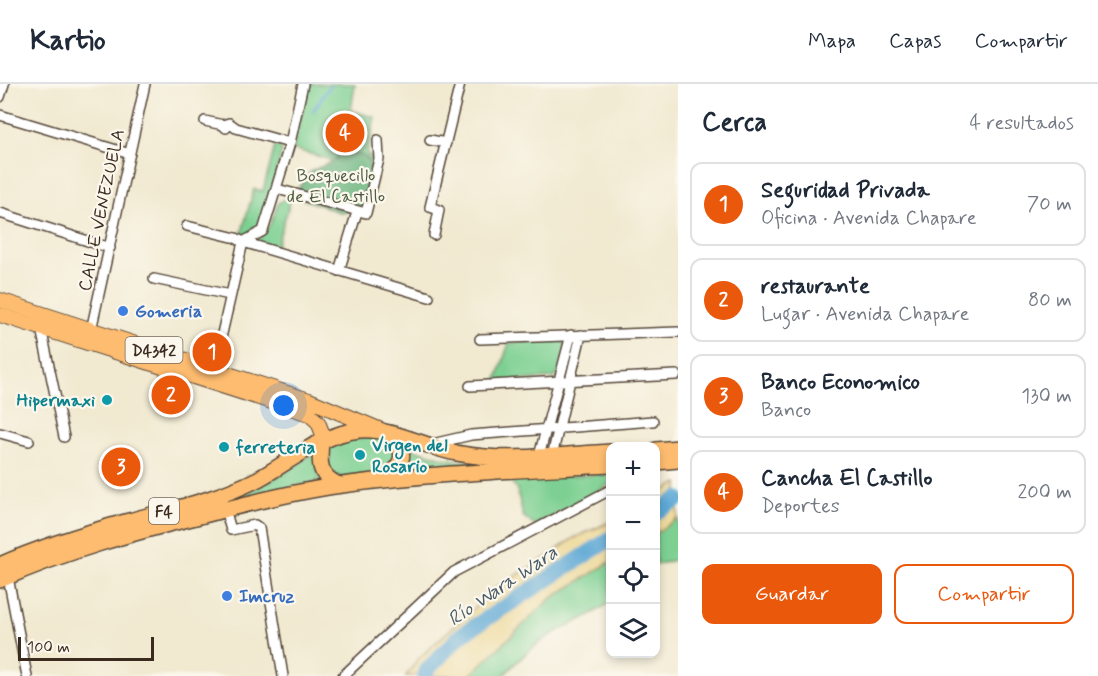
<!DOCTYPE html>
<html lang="es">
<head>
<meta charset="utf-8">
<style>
	body { margin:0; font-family:Mynerve,sans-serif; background:#f2f2f3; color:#1f2937 }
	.controls { position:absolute; right:18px; bottom:18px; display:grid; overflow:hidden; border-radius:12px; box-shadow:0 3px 9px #0003 }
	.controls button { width:54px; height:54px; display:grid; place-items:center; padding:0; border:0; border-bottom:2px solid #e0e1e3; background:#fff; color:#1f2937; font:30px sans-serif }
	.scale { position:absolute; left:18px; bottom:15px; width:136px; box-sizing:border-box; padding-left:6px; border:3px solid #3b2a1e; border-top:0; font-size:16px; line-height:21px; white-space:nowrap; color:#3b2a1e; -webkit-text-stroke:4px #fbf7ec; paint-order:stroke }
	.you { position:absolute; left:284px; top:322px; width:21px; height:21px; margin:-15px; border:4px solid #fff; border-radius:50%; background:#1a73e8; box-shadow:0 0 0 9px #1a73e833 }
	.badge { display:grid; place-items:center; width:39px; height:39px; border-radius:50%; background:#ea580c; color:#fff; font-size:20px; font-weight:700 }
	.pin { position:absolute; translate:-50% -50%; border:3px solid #fff; box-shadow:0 2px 6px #0006 }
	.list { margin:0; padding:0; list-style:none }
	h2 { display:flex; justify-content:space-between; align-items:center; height:78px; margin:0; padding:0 24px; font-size:26px }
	h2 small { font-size:20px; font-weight:400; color:#747a83 }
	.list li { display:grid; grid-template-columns:39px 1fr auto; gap:18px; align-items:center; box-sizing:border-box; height:84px; margin:0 12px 12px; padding:0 12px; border:2px solid #e0e1e3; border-radius:12px }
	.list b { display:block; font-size:22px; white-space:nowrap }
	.list p { margin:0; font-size:20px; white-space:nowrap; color:#747a83 }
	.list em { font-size:20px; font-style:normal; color:#747a83 }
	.actions { display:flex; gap:12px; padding:18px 24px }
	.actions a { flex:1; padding:14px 0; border:2px solid #ea580c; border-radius:12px; text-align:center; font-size:21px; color:#ea580c }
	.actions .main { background:#ea580c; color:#fff }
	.icon { flex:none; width:33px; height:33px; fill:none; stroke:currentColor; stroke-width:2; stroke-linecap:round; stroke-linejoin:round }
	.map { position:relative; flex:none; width:678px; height:592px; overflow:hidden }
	header { display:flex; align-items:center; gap:36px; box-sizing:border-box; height:84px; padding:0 30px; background:#fff; border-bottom:2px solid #e0e1e3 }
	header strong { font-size:28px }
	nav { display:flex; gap:33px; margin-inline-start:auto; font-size:21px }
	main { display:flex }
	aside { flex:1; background:#fff }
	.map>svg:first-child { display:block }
	.green { fill:#7dd092; stroke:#5c7d58; stroke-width:1.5 }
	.forest { fill:#66b27c; stroke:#506e4d; stroke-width:1.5 }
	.sand { fill:#eeda9e; stroke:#94825e; stroke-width:1.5 }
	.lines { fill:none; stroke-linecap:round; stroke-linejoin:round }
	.stream { stroke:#5da8d5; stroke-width:3 }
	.river { stroke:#5da8d5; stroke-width:16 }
	.minor-casing { stroke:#564739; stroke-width:12 }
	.primary-casing { stroke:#564739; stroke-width:16 }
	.trunk-casing { stroke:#564739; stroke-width:18 }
	.minor { stroke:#fff; stroke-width:9 }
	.primary { stroke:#fdbc70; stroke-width:14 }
	.trunk { stroke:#fdbc70; stroke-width:15 }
	.shop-dot { fill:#3f7fe0; stroke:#fbf7ec; stroke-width:2 }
	.culture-dot { fill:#0f9aa8; stroke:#fbf7ec; stroke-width:2 }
	.labels { text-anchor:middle; stroke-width:4.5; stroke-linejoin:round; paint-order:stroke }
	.shield { fill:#fbf7ec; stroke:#75685c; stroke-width:1.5 }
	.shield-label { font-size:16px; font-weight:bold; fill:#3b2a1e }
	.park-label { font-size:18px; fill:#4f5c41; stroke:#fbf7ec }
	.street-label { font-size:18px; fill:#3b2a1e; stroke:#fbf7ec }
	.shop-label { font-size:18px; font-weight:bold; fill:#366cbe; stroke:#fbf7ec; text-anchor:start }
	.culture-label { font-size:18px; font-weight:bold; fill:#0d838f; stroke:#fbf7ec; text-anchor:start }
	.water-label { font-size:20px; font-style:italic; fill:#495c67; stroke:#fbf7ec }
</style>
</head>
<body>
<header>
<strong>Kartio</strong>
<nav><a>Mapa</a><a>Capas</a><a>Compartir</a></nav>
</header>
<main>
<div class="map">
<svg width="678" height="592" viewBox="0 0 678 592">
	<rect width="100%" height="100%" fill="#fbf7ec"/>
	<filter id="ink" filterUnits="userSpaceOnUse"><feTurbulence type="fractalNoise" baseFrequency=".0167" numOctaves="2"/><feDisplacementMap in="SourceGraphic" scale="12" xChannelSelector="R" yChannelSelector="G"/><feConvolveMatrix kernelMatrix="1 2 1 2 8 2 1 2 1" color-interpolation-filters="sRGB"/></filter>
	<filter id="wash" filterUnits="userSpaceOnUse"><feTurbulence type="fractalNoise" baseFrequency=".008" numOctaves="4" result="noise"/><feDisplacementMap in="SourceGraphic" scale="24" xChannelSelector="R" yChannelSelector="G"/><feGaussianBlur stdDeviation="1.35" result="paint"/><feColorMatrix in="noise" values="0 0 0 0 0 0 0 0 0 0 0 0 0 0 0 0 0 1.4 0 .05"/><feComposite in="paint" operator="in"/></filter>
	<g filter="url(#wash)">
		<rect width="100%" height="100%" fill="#f1e9d0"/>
		<!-- green -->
		<path class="green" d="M309,0h46l-4,27 24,6 -8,38 6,3 2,5 -11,42 -8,3 -35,-10 10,-38 -38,-11z
			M275,62h4l3,5 -20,72 -6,8 -15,4 13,-46 9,2z
			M292,111l-16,52 -17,-5 -1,-2c13,-14 14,-19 20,-37z
			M560,256l6,4 -7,29 -5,5 -58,4 13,-39z
			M369,353l23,5 4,17 -11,13 -43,6 -11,-3 -6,-21c11,-14 28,-15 44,-17z
			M407,363l36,11 16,3 55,3 -112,9 6,-15z
			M315,368l5,29 -72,16 -1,-4 38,-20z
			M610,390v10l-75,42 -12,-10 -6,-27 -8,-10z
			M678,434v41l-22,6v-32z
			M610,478v40c-18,15 -40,22 -61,34 -16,10 -33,26 -46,40h-34l81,-77z"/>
		<!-- forest -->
		<path class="forest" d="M342,68l21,4 6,4 2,13 -8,28 -9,1 -6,9 -6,2 -45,-16v-7l14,-19 23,-10z"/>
		<!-- sand -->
		<path class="sand" d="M678,399v35l-22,15v-38z
			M610,438v40l-60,37 -81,77h-63l12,-17 80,-73 40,-23 36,-25z"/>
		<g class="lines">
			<!-- stream -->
			<path class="stream" d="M313,27l17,-25"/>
			<!-- river -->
			<path class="river" d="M656,428l22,-13
				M425,592l2,-6 34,-35 149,-96"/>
		</g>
	</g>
	<g filter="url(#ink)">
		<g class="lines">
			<!-- minor casing -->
			<g class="minor-casing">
				<path id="minor" d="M0,13l4,-13
					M0,31l130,39
					M205,37l18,4 3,3
					M223,41l6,-2 7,5 54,15
					M430,56l16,3
					M277,105l89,24 13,-54 -1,-19
					M0,129l110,35
					M187,142l49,12 7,4 186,55
					M434,151l5,-25 -9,-3 30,-123
					M339,187l18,-59
					M154,195l76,16
					M41,244l23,109
					M90,251l55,-251
					M480,255l198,-7
					M213,289l30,-131 20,-11 27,-88 13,-59
					M470,302l206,-11
					M0,349l29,8
					M432,360l39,-9 182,-14
					M539,372l32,-121
					M552,372l29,-121
					M225,425l6,21 24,-5 4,3 24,148
					M8,493l19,99
					M343,592l111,-104 156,-82"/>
			</g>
			<!-- primary casing -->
			<g class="primary-casing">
				<path id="primary" d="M0,216l309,100 72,30
					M0,231l309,99 9,8 7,18"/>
			</g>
			<!-- trunk casing -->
			<g class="trunk-casing">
				<path id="trunk" d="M321,358c-2,20 -3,34 18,43
					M656,366l22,-2
					M656,378l22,-2
					M383,396c19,-14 27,-26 7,-46
					M0,481c41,-18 86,-32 129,-44 44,-12 88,-21 129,-42 32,-17 65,-46 102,-49 32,-2 65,17 96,23 51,10 104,2 154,-1
					M0,496c65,-29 135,-48 204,-65 45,-12 92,-24 138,-30 89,-12 179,-15 268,-20"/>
			</g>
			<!-- minor -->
			<use href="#minor" class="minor"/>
			<!-- primary -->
			<use href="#primary" class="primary"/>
			<!-- trunk -->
			<use href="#trunk" class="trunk"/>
		</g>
	</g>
	<!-- markers -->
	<g class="shop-dot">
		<circle cx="123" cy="227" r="6"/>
		<circle cx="227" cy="512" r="6"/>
	</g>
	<g class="culture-dot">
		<circle cx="107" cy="316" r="6"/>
		<circle cx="224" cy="363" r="6"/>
		<circle cx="360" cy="371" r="6"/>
	</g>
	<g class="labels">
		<!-- shield labels -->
		<g class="shield">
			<rect x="125.5" y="253" width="57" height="26" rx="4.5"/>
			<rect x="149" y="414" width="30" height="26" rx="4.5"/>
		</g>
		<g class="shield-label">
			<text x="154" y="272">D4342</text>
			<text x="164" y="433">F4</text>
		</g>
		<!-- park labels -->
		<g class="park-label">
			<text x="336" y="97">Bosquecillo<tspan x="336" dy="21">de El Castillo</tspan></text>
		</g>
		<!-- street labels -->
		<g class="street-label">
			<text transform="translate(101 126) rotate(-78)" y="6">CALLE VENEZUELA</text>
		</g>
		<!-- shop labels -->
		<g class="shop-label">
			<text x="135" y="233">Gomeria</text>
			<text x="239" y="518">Imcruz</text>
		</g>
		<!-- culture labels -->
		<g class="culture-label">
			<text x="95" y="322" text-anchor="end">Hipermaxi</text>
			<text x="372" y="367">Virgen del<tspan x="372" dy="21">Rosario</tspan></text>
			<text x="236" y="369">ferreteria</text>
		</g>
		<!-- water labels -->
		<g class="water-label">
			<text transform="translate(502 501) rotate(-34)" y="7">Río Wara Wara</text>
		</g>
	</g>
</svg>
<div class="controls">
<button>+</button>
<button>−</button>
<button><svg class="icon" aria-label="locate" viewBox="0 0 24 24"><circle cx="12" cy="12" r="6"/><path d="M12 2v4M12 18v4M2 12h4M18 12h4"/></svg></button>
<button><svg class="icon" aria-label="layers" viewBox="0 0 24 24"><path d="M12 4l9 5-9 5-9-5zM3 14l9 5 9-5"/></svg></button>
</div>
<div class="scale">100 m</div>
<div class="you"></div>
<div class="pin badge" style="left:212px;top:268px">1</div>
<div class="pin badge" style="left:171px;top:311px">2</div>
<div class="pin badge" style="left:121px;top:383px">3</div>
<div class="pin badge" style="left:345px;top:49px">4</div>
</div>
<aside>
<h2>Cerca<small>4 resultados</small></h2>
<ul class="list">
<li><span class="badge">1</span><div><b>Seguridad Privada</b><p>Oficina · Avenida Chapare</p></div><em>70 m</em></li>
<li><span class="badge">2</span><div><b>restaurante</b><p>Lugar · Avenida Chapare</p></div><em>80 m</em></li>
<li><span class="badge">3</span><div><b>Banco Economico</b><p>Banco</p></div><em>130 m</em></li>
<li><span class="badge">4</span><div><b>Cancha El Castillo</b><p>Deportes</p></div><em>200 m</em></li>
</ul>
<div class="actions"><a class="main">Guardar</a><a>Compartir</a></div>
</aside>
</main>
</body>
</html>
